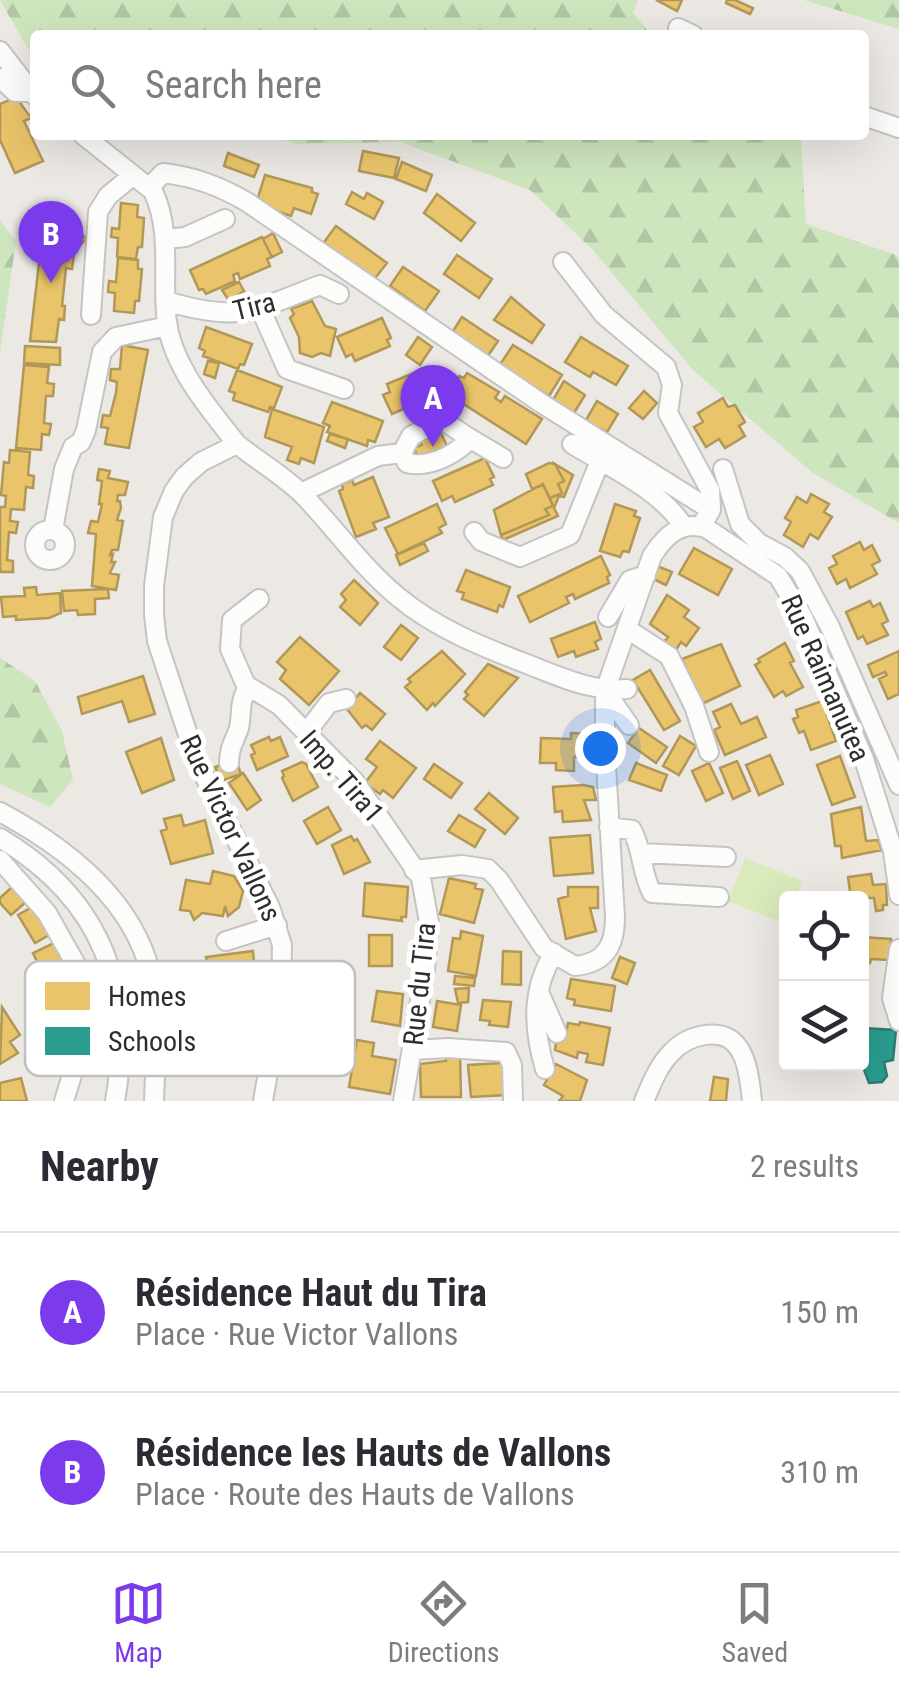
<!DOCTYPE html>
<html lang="en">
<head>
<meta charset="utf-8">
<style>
	body { margin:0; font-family:"Roboto Condensed",sans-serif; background:#f2f2f3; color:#2b2b33 }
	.controls { position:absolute; right:30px; bottom:30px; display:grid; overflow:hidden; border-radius:10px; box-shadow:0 10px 40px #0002 }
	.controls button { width:90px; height:90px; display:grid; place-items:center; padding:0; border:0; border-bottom:2px solid #e1e1e2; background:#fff; color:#2b2b33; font:50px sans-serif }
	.you { position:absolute; left:600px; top:748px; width:35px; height:35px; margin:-25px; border:8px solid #fff; border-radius:50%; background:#1a73e8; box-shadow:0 0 0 15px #1a73e833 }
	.badge { display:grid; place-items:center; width:65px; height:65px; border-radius:50%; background:#7c3aed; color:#fff; font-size:32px; font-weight:700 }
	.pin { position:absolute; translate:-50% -82px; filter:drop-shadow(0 2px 5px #0008) }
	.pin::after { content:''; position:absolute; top:52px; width:35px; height:30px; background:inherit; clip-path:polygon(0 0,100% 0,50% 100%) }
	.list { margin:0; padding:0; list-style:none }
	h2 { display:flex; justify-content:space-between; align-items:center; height:130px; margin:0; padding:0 40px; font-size:42px }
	h2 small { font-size:32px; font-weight:400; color:#7c7c81 }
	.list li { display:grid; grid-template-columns:65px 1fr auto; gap:30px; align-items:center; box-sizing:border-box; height:160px; padding:0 40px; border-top:2px solid #e1e1e2 }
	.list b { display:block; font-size:38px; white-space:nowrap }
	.list p { margin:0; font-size:32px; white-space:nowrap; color:#7c7c81 }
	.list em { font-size:32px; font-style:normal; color:#7c7c81 }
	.icon { flex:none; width:55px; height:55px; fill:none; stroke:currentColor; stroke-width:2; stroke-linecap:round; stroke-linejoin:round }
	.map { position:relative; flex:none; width:899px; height:1101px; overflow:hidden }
	.search { position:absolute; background:#fff; box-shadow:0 10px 40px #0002; left:30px; right:30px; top:30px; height:110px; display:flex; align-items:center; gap:25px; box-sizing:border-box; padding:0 35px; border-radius:10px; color:#7c7c81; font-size:38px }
	.sheet { height:450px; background:#fff }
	nav { display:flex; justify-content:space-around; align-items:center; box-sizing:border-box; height:140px; border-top:2px solid #e1e1e2; background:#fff; font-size:28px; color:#7c7c81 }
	nav a { display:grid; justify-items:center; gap:5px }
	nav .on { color:#7c3aed }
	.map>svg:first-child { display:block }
	.forest { fill:url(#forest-firs) }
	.pitch { fill:#d9eabb }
	.homes { fill:#e9c46a; stroke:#b19758; stroke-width:2.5 }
	.schools { fill:#2a9d8f; stroke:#2b7c72; stroke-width:2.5 }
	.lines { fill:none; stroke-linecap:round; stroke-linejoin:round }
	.minor-casing { stroke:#c5c4c5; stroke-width:22 }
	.minor { stroke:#fcfcfb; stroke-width:18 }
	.labels { text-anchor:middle; stroke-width:10; stroke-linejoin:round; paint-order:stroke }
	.street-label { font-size:28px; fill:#2e2e2e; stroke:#fff }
	.key { fill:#fff; stroke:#c0c0c0; stroke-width:2.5 }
	.key-label { font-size:28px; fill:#2e2e2e }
</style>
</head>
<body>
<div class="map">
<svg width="899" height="1101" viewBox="0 0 899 1101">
	<defs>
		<pattern id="forest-firs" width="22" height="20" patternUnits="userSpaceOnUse" patternTransform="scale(2.5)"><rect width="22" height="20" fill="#cee6be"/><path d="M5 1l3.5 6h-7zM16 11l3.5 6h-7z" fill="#b1c6a4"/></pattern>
	</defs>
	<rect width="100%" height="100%" fill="#ece8e4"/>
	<!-- forest -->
	<path class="forest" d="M0,0h638l-5,13 19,22h-617v26z
		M804,0h95v29z
		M264,135h529l8,5 5,84 93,32v267l-86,-50 -120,-103 -101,-121 -62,-59 -130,-48 -102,2z
		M0,220l16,21 -16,112z
		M0,658l35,23 27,50 11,49 -23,27 -50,-23z"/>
	<!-- pitch -->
	<path class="pitch" d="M745,858l57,23 -7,17h-9l-1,26 -57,-23z"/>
	<!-- homes -->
	<path class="homes" d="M656,0h26l-5,11z
		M727,0h8l18,8 -3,6 -24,-11z
		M16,97l15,21 -7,3 19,40 -28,12 -15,-33v-36z
		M363,151l36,7 -5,20 -35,-7z
		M228,153l31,12 -5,12 -30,-11z
		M402,162l30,13 -6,16 -30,-12z
		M265,175l47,13v4l6,2 -7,20 -17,-6 -3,8 -35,-12z
		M352,192l12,7 3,-6 16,9 -9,17 -28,-15z
		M437,194l38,29 -14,18 -37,-28z
		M121,203l17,2 -1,12 7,1 -2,29h-4l-2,12 -19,-2 1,-19 -7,-1 1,-9 7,1z
		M71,222l15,17 -15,16h3l-2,14 -6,-1 -4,38h3l-1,14 -5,-1 -3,23 -26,-1 10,-87 15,1 -11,-13z
		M336,226l51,37 -15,19 -50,-37z
		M273,233l9,19 -10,5 -9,-18z
		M262,237l10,20 -5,2 3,7 -30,13 -2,-6 -5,2 2,6 -29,13 -3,-5 -4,1 -9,-20z
		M457,255l35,24 -13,19 -35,-24z
		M118,258l20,2v9h4l-3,32h-4l-1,12 -20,-2 1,-18 -7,-1 1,-11 7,1z
		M403,267l36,24 -14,20 -35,-25z
		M239,282l5,9 -8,5 3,5 -7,4 -10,-15z
		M511,297l33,28 -12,18 -38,-23z
		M312,301l13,25 11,3 -6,27 -9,-3 -9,4 -12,-4 -1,-16 -9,-19 4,-4 -3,-5z
		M462,317l36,24 -13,19 -36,-23z
		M382,318l9,20 -4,2 3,6 -35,15 -3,-7 -6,3 -9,-20z
		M206,327l46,17 -8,21 -4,-1 -2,5 -35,-13 2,-5 -6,-3z
		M418,337l14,10 -12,18 -14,-10z
		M581,337l47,29 -12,19 -23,-13 -3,5 -25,-15z
		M122,345l26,5 -19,98 -24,-4 3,-16 -7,-1 2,-12 7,1 6,-23 1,-11 -7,-2 1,-11h9z
		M513,345l49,30 -13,21 -50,-30z
		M25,346l35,2v17l-36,-2z
		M208,361l11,2 -4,15 -11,-4z
		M24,365l25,2 -2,16 7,1 -1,12h-7l-2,27 7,1 -2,11 -7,-1 -1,16 -25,-2z
		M423,369l3,6 7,-3 8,20 -49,22 -9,-19 7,-3 -3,-8z
		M237,370l45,17 -8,21 -4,-1 -2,5 -35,-12 2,-7 -6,-2z
		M467,373l32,19 -4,6 6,4 4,-6 37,23 -16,25 -78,-50 11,-18 5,2z
		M564,381l21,14 -11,18 -21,-13z
		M644,391l13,12 -14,16 -14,-11z
		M723,398l5,9 7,-2 10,17 -6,4 6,10 -20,12 -6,-9 -13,8 -12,-20 9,-5 -5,-9z
		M597,401l21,13 -11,18 -6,-3 -2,4 -13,-13z
		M332,402l51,19 -8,21 -7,-2 -1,6 -40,-14 3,-6 -7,-3z
		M272,409l52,18 -10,36 -13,-5 -2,6 -12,-4 5,-13 -27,-10z
		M440,431l9,19 -30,10 -5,-12 8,-3 -2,-5z
		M330,434l18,5 -3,9 -18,-7z
		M10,450l20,2 -2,23 6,1 -1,12 -7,-1 -2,23 -13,-1 -1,12 8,1 -2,11 -7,-1 -2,28 6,1v11h-12l-1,-4v-61h5l1,-11 -5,-1 3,-33 5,1z
		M485,458l9,19 -4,2 3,6 -38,17 -3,-6 -10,5 -9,-20z
		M549,463l6,1 9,17 -6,3 4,9 -12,5 -7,-13 -11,4 -6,-15z
		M555,464l18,11 -9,22 -5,-1 -5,12 4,8 -55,24 -2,-5 48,-20 -4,-6 8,-3 -3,-8 12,-5 -4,-9 6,-3z
		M99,469l11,2 -2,7 20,4 -3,13h-7l-1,6h3l1,7 -4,12 6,1 -5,29h-6l-2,5 3,-1 -2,8h4l-5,11 9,2 -3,15 -24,-4 4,-52 -8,-1 3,-12 7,1 4,-18h-3l3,-23 -5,-1z
		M373,477l16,40 -16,6 3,6 -20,8 -17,-46 4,-2 -1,-5 10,-4 2,5z
		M543,484l10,22 -8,3 4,6 -48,20 -7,-25z
		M811,494l18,10 -5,8 8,5 -14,22 -8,-5 -7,13 -19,-12 7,-13 -6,-4 12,-21 10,6z
		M437,504l9,20 -7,4 3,5 -44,21 -13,-26z
		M615,504l21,7 -2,5 6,2 -11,34 -6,-1 -3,6 -20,-6z
		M860,542l4,8 8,-5 8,16 -8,4 5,9 -27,14 -4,-9 -9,5 -8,-16 8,-4 -4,-8z
		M424,543l4,8 -28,14 -4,-10z
		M694,548l38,21 -14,26 -39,-21z
		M601,556l9,19 -3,2 2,6 -34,16 -2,-5 -7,3 3,6 -39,19 -12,-26z
		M657,566l15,6 -6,13 -13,-6z
		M466,570l44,17 -7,20 -4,-2 -2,7 -35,-13 2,-6 -7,-2z
		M354,580l24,23 -18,22 -20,-18 6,-7 -5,-6z
		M36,587l1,8 23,-2 1,20 -12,5 -33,2v-4l-13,1 -2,-20 24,-1 -1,-8z
		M108,589l1,9 -14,1v15l-17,1 -1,-5 -13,1 -2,-20z
		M667,595l22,15 -5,7 15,11 -13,18 -5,-4 -5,8 -12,-8 4,-5 -18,-13z
		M870,601l3,6 7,-4 8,18 -6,3 6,11 -21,9 -4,-8 -5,3 -12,-27z
		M595,622l6,17 -6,3 3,7 -22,8 -2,-6 -16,6 -7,-18z
		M401,625l17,13 -17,22 -17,-13z
		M300,637l39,34 -30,34 -29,-26 6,-9 -9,-8z
		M785,643l9,18 -4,2 13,24 -17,9 -3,-5 -9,6 -19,-32 5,-3 -2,-3z
		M721,644l19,42 -38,18 -20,-45z
		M442,651l23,23 -30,32 -2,-3 -6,7 -22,-23 6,-5 -3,-3z
		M899,651v43l-11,5 -9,-20 8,-4 -2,-3 -12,5 -5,-12z
		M488,664l30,14 -34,38 -20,-17 4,-4 -3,-3z
		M650,670l30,51 -16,9 -31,-50z
		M143,676l12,38 -26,8 -7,-21 -40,13 -4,-17z
		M360,693l25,21 -13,16 -6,-5 -4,3 -15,-19z
		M822,701l14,40 -25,9 -7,-19 -5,2 -6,-14 5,-2 -2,-7z
		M731,704l10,20 16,-7 9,20 -41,18 -11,-25 6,-3 -7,-15z
		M639,728l28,19 -11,16 -28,-20z
		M571,733l20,1 -1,23h-16v14l-18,-1v-7h-16l1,-25 30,1z
		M680,736l16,10 -17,29 -16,-9z
		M269,737l2,4 9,-4 8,19 -31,14 -6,-15 4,-2 -4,-8z
		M161,738l13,42 -32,13 -16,-41z
		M380,741l36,27 -23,30 -10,-8 -3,4 -15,-11 12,-16 -11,-8z
		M770,755l13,29 -24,11 -13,-30z
		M840,756l15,41 -23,8 -15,-40z
		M236,760l5,14 -20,7 -6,-14z
		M737,761l13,30 -17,8 -13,-31z
		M302,762l4,2 12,23 -25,14 -11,-23 2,-2 -2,-5z
		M636,763l31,12 -6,16 -32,-11z
		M709,763l14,30 -17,8 -14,-30z
		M434,764l28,19 -11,15 -27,-19z
		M243,773l18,27 -14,10 -18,-27z
		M583,785l10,2 3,13h-12l7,20 -28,2 -1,-11 -7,1 -2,-25z
		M489,793l29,25 -13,16 -30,-25z
		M328,807l13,23 -24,14 -13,-23z
		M861,807l5,34 12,-1 4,10 -40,8 -1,-12h-6l-4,-32z
		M181,815l3,11 21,-6 8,33 -42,11 -10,-33 6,-2 -3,-10z
		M459,815l26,15 -10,17 -27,-16z
		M590,835l3,38 -39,3 -4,-38z
		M351,836l3,5 3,-2 13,23 -26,12 -12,-29z
		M213,871l21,5 9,15 -4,16 -11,9 -3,-10 -2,10 -21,-3 -8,7 -4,-9 -10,-1 6,-30 24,4z
		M871,874l2,11 13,-1 1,21h-4v5l-7,1 -2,-13h-23l-3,-21z
		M449,878l27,6 -1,4 8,2 -9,33 -34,-9z
		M365,883l43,4 -2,30h-5l1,4 -39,-5z
		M13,886l13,16 -15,13 -11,-12v-5z
		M568,887h30v21h-8l6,23 -30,8 -8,-40 10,-3z
		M34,906l17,28 -16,9 -17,-28z
		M461,931l22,5 -7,40 -28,-5 5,-33 7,1z
		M369,935h23v31h-23z
		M862,937l29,2 -2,21 -18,-1 -1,4 -8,-1z
		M58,941l18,38 -18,9 -3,-8 -8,3 -14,-30z
		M253,951l3,34 -22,3 -3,-16 -7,1 1,8 -15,1 -4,-25z
		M503,951l18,1v33l-19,-1z
		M620,957l15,6 -8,21 -15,-6z
		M455,976l20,2 -1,8 -20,-2z
		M571,979l44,7 -4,25 -37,-6 1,-5 -8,-2z
		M469,988l-1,14 -10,1 -3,-14z
		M377,991l26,3 -3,32 -28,-5z
		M483,1000l28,2 -3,25 -19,-2 1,-4 -10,-1z
		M437,1001l24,4 -4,26 -24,-4z
		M2,1007l18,28 -10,7 8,11 -18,11z
		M580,1022l30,6 -7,37 -17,-3 2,-8 -10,-2 -1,6 -22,-8 2,-14 8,2 3,-15 11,2z
		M357,1040l17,3 -2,13 24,4 -6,34 -41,-7z
		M446,1053h14l1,44h-40l-1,-33 26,-3z
		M502,1063l4,8 1,24 -36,2 -3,-32z
		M556,1064l31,16 -7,21h-21l4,-5 -19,-11z
		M714,1077l14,2 -2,22h-16z
		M21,1078l6,23h-27v-18z"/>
	<!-- schools -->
	<path class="schools" d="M862,1028l34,2 -3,30 -9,2 3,14 -5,6 -13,1 -6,-16 -11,-3h10z
		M862,1028l34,2 -3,30 -9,2 3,14 -5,6 -13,1 -6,-16 -11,-3h10z"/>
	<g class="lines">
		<!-- minor casing -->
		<g class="minor-casing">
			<path id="minor" d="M678,28l15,7
				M0,51l35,45
				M0,78l15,14h15
				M864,116l35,12
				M83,135l70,56c20,43 8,87 14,132 7,45 42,86 70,121
				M149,188l14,-15c33,4 56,13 84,29l294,201 170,107 -10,16
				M166,239l19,-2 40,-18
				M563,262l41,53 62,52 6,18 -4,28 42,77 1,20
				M166,301c74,22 86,10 154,-16l19,9
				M260,308l27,61 57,20
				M91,315l7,-103 10,-16 24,-20
				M439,421l8,2 19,13v7c-15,14 -40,25 -59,20l-5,-10 9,-17z
				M466,436l37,22
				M572,444c37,23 88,45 112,83
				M723,469l17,55 19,19
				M301,493l77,-37 24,-3
				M35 545a15 15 0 1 1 30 0a15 15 0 1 1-30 0Z
				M53,530l11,-61 9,-22 8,-5 5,-12 16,-78 14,-15 52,-11
				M474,532l7,9 39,16 50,-22 30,-74
				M750,556l9,-13 26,14 15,14 30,56 69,158
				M259,599l-27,21 -2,29 16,36 33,20 76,77 66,96 8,44 -4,49 -22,130
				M608,617l22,-37 16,-5
				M627,629l42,27 25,50 15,46
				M605,691l24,34
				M306,733l23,-30 17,-4
				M229,763c1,-19 5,-20 10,-35 3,-12 0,-23 6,-35l7,-4
				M0,812c69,37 139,92 153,173 7,38 2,78 1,116
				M609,827l23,3c11,20 9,43 20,63l67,4
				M0,838c102,61 135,150 115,263
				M641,853l85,4
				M0,860l47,53 41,73
				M414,870l48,-5 26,4 11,11 45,68 31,18c31,-3 40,-21 40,-49l-10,-169v-57l47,-135c13,-20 29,-36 54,-28l72,48 25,41 61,142 29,92 6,44
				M226,941l51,-16
				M899,949l-7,49 7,23
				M539,992l18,41
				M413,1050l35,-2 58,4 6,13 1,36
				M545,1069c-12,-41 -14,-79 9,-116
				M64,1101l8,-26
				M263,1101l18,-104 1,-52 -12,-38 -74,-148 -39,-118 -3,-26v-29l9,-69 11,-26 10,-14 17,-15 36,-18c21,17 47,32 66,51 32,33 59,72 94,101 39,33 88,52 135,70 31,12 61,26 95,23
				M644,1101c7,-16 14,-35 27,-48 9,-10 21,-16 34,-18 40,-6 44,36 47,66"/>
		</g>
		<!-- minor -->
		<use href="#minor" class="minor"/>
	</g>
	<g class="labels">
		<!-- street labels -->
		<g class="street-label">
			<text transform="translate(254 306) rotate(-14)" y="10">Tira</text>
			<text transform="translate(826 678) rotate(66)" y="10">Rue Raimanutea</text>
			<text transform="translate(342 776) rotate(49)" y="10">Imp. Tira1</text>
			<text transform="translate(231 828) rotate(65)" y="10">Rue Victor Vallons</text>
			<text transform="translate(419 984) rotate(-84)" y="10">Rue du Tira</text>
		</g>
	</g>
	<!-- legend -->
	<rect x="25" y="961" width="330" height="115" rx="15" class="key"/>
	<rect x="45" y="982" width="45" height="28" fill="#e9c46a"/>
	<rect x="45" y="1027" width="45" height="28" fill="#2a9d8f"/>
	<g class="key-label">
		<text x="108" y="1006">Homes</text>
		<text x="108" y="1051">Schools</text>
	</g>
</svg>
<div class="controls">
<button><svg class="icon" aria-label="locate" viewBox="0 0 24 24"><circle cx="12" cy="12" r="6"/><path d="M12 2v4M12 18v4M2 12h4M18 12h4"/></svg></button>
<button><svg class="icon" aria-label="layers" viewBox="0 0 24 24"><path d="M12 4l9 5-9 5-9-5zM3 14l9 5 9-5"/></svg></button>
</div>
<div class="you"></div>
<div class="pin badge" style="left:433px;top:447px">A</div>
<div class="pin badge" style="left:51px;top:283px">B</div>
<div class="search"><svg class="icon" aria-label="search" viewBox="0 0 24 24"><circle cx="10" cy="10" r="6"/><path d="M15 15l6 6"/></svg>Search here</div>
</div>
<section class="sheet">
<h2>Nearby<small>2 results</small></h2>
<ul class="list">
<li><span class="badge">A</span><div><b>Résidence Haut du Tira</b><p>Place · Rue Victor Vallons</p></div><em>150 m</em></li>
<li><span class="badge">B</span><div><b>Résidence les Hauts de Vallons</b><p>Place · Route des Hauts de Vallons</p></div><em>310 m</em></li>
</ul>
</section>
<nav>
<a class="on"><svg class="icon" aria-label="map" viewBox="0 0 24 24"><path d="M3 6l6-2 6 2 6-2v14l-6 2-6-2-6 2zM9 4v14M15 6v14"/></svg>Map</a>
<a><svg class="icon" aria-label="directions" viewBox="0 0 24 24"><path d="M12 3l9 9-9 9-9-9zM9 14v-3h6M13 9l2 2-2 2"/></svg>Directions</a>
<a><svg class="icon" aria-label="saved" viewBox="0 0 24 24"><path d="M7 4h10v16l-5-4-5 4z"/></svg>Saved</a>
</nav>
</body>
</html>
